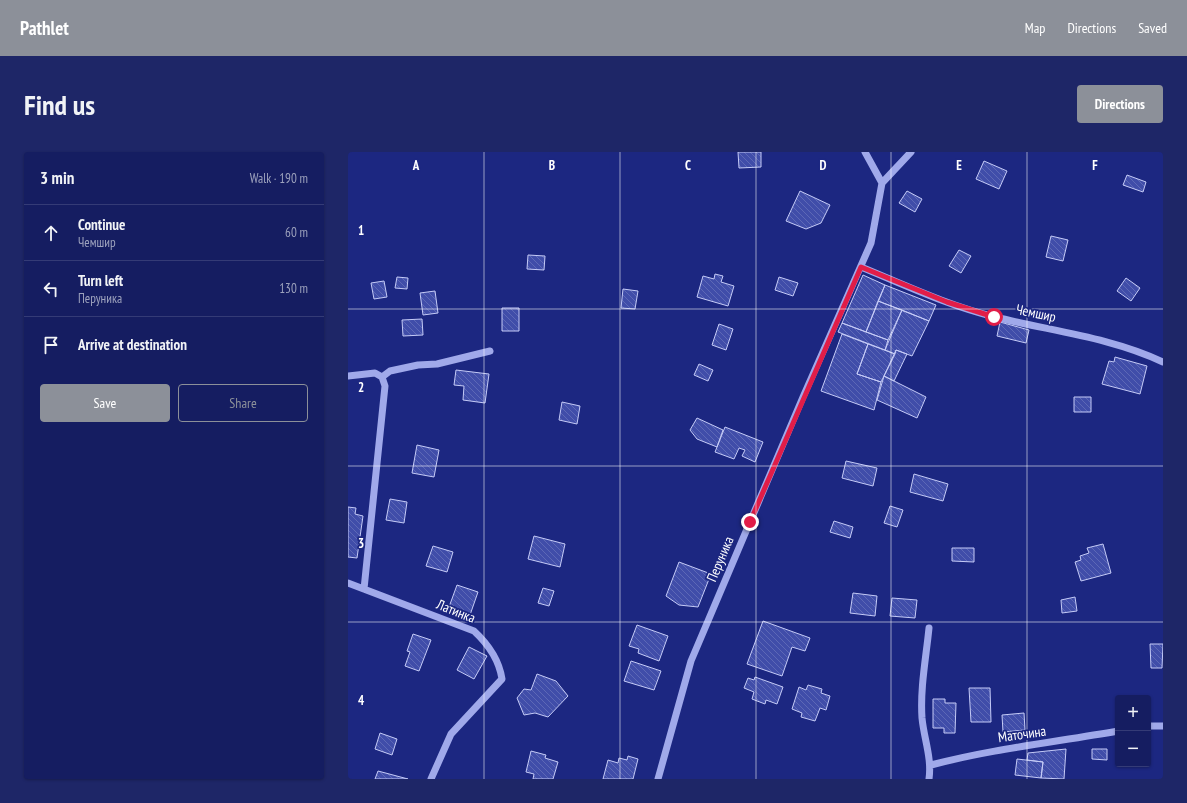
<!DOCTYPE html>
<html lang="en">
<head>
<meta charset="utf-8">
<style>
	body { margin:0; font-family:"PT Sans Narrow",sans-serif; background:#1e2667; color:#f1f3f6 }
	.controls { position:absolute; right:12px; bottom:12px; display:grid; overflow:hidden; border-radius:4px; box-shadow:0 1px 3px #0004 }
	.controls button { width:36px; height:36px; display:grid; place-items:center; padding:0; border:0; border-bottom:1px solid #343b76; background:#151d61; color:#f1f3f6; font:20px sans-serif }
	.stop { position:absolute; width:12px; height:12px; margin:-9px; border:3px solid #e11d48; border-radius:50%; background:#fff }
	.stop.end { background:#e11d48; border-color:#fff; box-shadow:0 1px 4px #0008 }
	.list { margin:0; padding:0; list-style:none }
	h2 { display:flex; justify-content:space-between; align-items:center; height:52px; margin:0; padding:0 16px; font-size:17px }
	h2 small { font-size:13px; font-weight:400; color:#9da2bd }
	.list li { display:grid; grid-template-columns:26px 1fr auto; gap:12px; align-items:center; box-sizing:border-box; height:56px; padding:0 16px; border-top:1px solid #343b76 }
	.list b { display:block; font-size:15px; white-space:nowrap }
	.list p { margin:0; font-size:13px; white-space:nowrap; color:#9da2bd }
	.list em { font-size:13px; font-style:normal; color:#9da2bd }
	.actions { display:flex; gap:8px; padding:12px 16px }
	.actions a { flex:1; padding:9px 0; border:1px solid #8c9099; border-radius:4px; text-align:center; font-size:14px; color:#8c9099 }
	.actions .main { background:#8c9099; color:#fff }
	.icon { flex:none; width:22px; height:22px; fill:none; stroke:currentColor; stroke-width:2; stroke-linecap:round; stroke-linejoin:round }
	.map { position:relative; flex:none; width:815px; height:627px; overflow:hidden; border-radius:4px }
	header { display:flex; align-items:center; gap:24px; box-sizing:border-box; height:56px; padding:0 20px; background:#8c9099; color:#fff }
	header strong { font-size:19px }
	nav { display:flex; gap:22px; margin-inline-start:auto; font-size:14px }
	.intro { display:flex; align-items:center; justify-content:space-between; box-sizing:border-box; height:96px; padding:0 24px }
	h1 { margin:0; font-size:28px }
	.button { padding:10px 18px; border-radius:4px; background:#8c9099; color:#fff; font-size:14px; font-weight:700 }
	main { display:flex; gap:24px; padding:0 24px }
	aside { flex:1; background:#151d61; border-radius:4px; box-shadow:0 1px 3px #0004 }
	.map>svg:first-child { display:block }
	.building { fill:url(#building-back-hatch); stroke:#c5cbf7 }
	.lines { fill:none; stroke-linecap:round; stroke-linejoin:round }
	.minor { stroke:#a0a9ea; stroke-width:7 }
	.route { stroke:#e11d48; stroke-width:5 }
	.grid { fill:none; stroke:#fff; stroke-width:1; stroke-opacity:0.55 }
	.labels { text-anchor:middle; stroke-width:3.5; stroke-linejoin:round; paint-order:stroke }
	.street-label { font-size:14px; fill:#fff; stroke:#1c2781 }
	.grid-label { font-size:13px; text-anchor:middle; font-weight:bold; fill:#fff; stroke:#1c2781; stroke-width:3.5; stroke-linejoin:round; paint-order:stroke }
</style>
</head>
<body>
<header>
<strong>Pathlet</strong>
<nav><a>Map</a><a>Directions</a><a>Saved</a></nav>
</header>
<div class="intro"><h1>Find us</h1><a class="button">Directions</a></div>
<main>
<aside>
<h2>3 min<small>Walk · 190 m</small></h2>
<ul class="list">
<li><svg class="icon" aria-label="ahead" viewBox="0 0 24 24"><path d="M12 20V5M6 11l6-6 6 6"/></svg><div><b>Continue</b><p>Чемшир</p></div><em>60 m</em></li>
<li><svg class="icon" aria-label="left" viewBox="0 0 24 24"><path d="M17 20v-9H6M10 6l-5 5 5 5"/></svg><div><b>Turn left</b><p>Перуника</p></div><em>130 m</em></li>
<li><svg class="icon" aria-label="arrive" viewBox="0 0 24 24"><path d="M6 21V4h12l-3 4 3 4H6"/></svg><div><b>Arrive at destination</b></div></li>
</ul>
<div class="actions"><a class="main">Save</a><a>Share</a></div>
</aside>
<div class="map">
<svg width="815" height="627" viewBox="0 0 815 627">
	<defs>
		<pattern id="building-back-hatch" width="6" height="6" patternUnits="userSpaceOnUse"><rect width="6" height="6" fill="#404da9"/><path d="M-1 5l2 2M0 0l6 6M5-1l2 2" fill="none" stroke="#5d68b6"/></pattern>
	</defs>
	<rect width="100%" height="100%" fill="#1c2781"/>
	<!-- building -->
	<path class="building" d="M390,0h23v15l-22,1z
		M636,9l23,10 -8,18 -23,-10z
		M779,23l19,7 -3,10 -20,-7z
		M452,39l30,14 -9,18 -15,6 -20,-8z
		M559,39l15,8 -7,13 -16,-9z
		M703,84l17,4 -5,21 -17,-4z
		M611,98l12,6 -10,17 -12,-7z
		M180,103l17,1 -1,14 -17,-1z
		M367,122l8,2 -2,6 13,4 -6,20 -31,-9 6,-21 11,3z
		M515,123l22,10 -19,47 -24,-9z
		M49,125l11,1 -1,11 -12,-1z
		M431,125l19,6 -5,13 -18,-6z
		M778,126l14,10 -9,13 -14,-10z
		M36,129l3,16 -13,2 -3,-16z
		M537,133l51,20 -7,16 -51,-20z
		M275,137l15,2 -3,18 -14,-1z
		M87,139l3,22 -15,2 -3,-22z
		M530,149l24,9 -14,30 -22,-8z
		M154,156h17v23h-17z
		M554,158l27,11 -17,35 -16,-6 -1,4 -10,-4z
		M74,167l1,16 -20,1 -1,-16z
		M652,170l29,8 -3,13 -29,-7z
		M494,171l46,17 -3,10 -47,-18z
		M371,172l14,5 -7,21 -14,-5z
		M494,182l26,10 -11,30 24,8 -7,28 -53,-19z
		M520,192l27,10 -14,28 -24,-8z
		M548,198l11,4 -13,27 -10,-5z
		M767,205l32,9 -7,28 -38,-10 7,-23 5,1z
		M351,212l14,6 -5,11 -14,-6z
		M108,218l33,4 -4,29 -22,-3 1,-14 -10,-1z
		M536,224l42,21 -9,21 -40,-18z
		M726,245h17v15h-17z
		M214,250l18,4 -3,18 -18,-4z
		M349,266l26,12 -6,17 -20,-8 -7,-9z
		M377,275l38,15 -8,20 -13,-6 3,-6 -6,-2 -5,11 -19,-7z
		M69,293l22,5 -5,27 -22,-4z
		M498,309l31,7 -4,18 -31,-8z
		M566,322l34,10 -5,17 -33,-9z
		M42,347l17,3 -3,21 -18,-3z
		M542,354l13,4 -6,17 -13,-4z
		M0,355l8,1 -1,6 8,2 -6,42 -9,-1z
		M486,369l19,6 -3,11 -20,-6z
		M186,384l31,8 -5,23 -32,-8z
		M755,392l8,29 -30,8 -6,-19 6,-2 -1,-4 9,-3 -2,-5z
		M85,394l20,6 -6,20 -21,-6z
		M604,396h22v14l-22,-1z
		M331,410l32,12 -13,33 -19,-2 -13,-9z
		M109,433l21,7 -8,23 -21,-8z
		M195,436l11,3 -5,15 -11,-3z
		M505,441l24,3 -2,20 -25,-3z
		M727,445l2,14 -15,2 -1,-13z
		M544,446l25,2 -2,18 -25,-2z
		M415,469l47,17 -5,13 -13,-4 -10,29 -35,-12z
		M289,473l31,11 -9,25 -21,-8 1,-4 -10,-3z
		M65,482l18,6 -12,31 -14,-5 5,-14 -3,-1z
		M802,492h13l-1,24h-11z
		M121,495l18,9 -13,23 -17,-9z
		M283,509l30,10 -7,19 -30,-9z
		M189,522l19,7 12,15 -20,21 -13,-4 -11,2 -7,-17 7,-9 7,1z
		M407,525l28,10 -6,17 -11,-4 -1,4 -13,-5 2,-7 -10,-4 4,-10 6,2z
		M460,533l14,4 -1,4 9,3 -4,14 -6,-2 -5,13 -14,-4 1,-4 -10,-4 7,-22 7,3z
		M621,536h21l1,34h-20z
		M585,547h12v4h11l-1,30h-11v-5h-11z
		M676,561l1,17 -22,2 -1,-17z
		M32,581l17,6 -5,16 -17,-6z
		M718,597l-2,30 -23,-1 2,-16 -16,-2 1,-7z
		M744,597h15v11l-15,-1z
		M183,599l15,4 -1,3 13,4 -5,17h-20l1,-5 -8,-2z
		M280,604l10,3 -5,20h-30l5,-19 10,3 1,-5 8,2z
		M669,607l26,3 -2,16 -26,-3z
		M30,619l30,8h-33z"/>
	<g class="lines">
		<!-- minor -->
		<path class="minor" d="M534,31l29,-31
			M513,115c44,18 88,39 134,50 56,14 115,20 168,45
			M0,224l27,-3 7,4 3,9 -21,203
			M34,225l8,-6 28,-6 19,-1 53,-13
			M0,431l126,48c14,13 25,28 28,48l-51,55 -20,45
			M581,476c-3,30 -9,60 -7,90 2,21 10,40 7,61
			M800,574h15
			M583,613c61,-16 125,-23 187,-34
			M310,627l33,-118 112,-264 68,-154 11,-60 -17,-31"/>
	</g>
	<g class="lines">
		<!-- route -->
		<path class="route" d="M402,370l111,-255 86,35 47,15"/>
	</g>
	<!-- grid -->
	<path class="grid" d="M136,0v627M272,0v627M408,0v627M543,0v627M679,0v627M0,157h815M0,314h815M0,470h815"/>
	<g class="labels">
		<!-- street labels -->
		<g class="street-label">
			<text transform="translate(688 161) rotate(12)" y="5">Чемшир</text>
			<text transform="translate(372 407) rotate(-67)" y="5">Перуника</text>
			<text transform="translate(108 459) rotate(22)" y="5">Латинка</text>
			<text transform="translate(674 582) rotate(-8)" y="5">Маточина</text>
		</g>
	</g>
	<g class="grid-label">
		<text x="68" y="18">A</text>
		<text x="204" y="18">B</text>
		<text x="340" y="18">C</text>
		<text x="475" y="18">D</text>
		<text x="611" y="18">E</text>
		<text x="747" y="18">F</text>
		<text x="13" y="83">1</text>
		<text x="13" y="240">2</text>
		<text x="13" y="396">3</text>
		<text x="13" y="553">4</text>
	</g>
</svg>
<div class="controls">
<button>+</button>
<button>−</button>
</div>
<div class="stop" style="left:646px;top:165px"></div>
<div class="stop end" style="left:402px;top:370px"></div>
</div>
</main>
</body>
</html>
